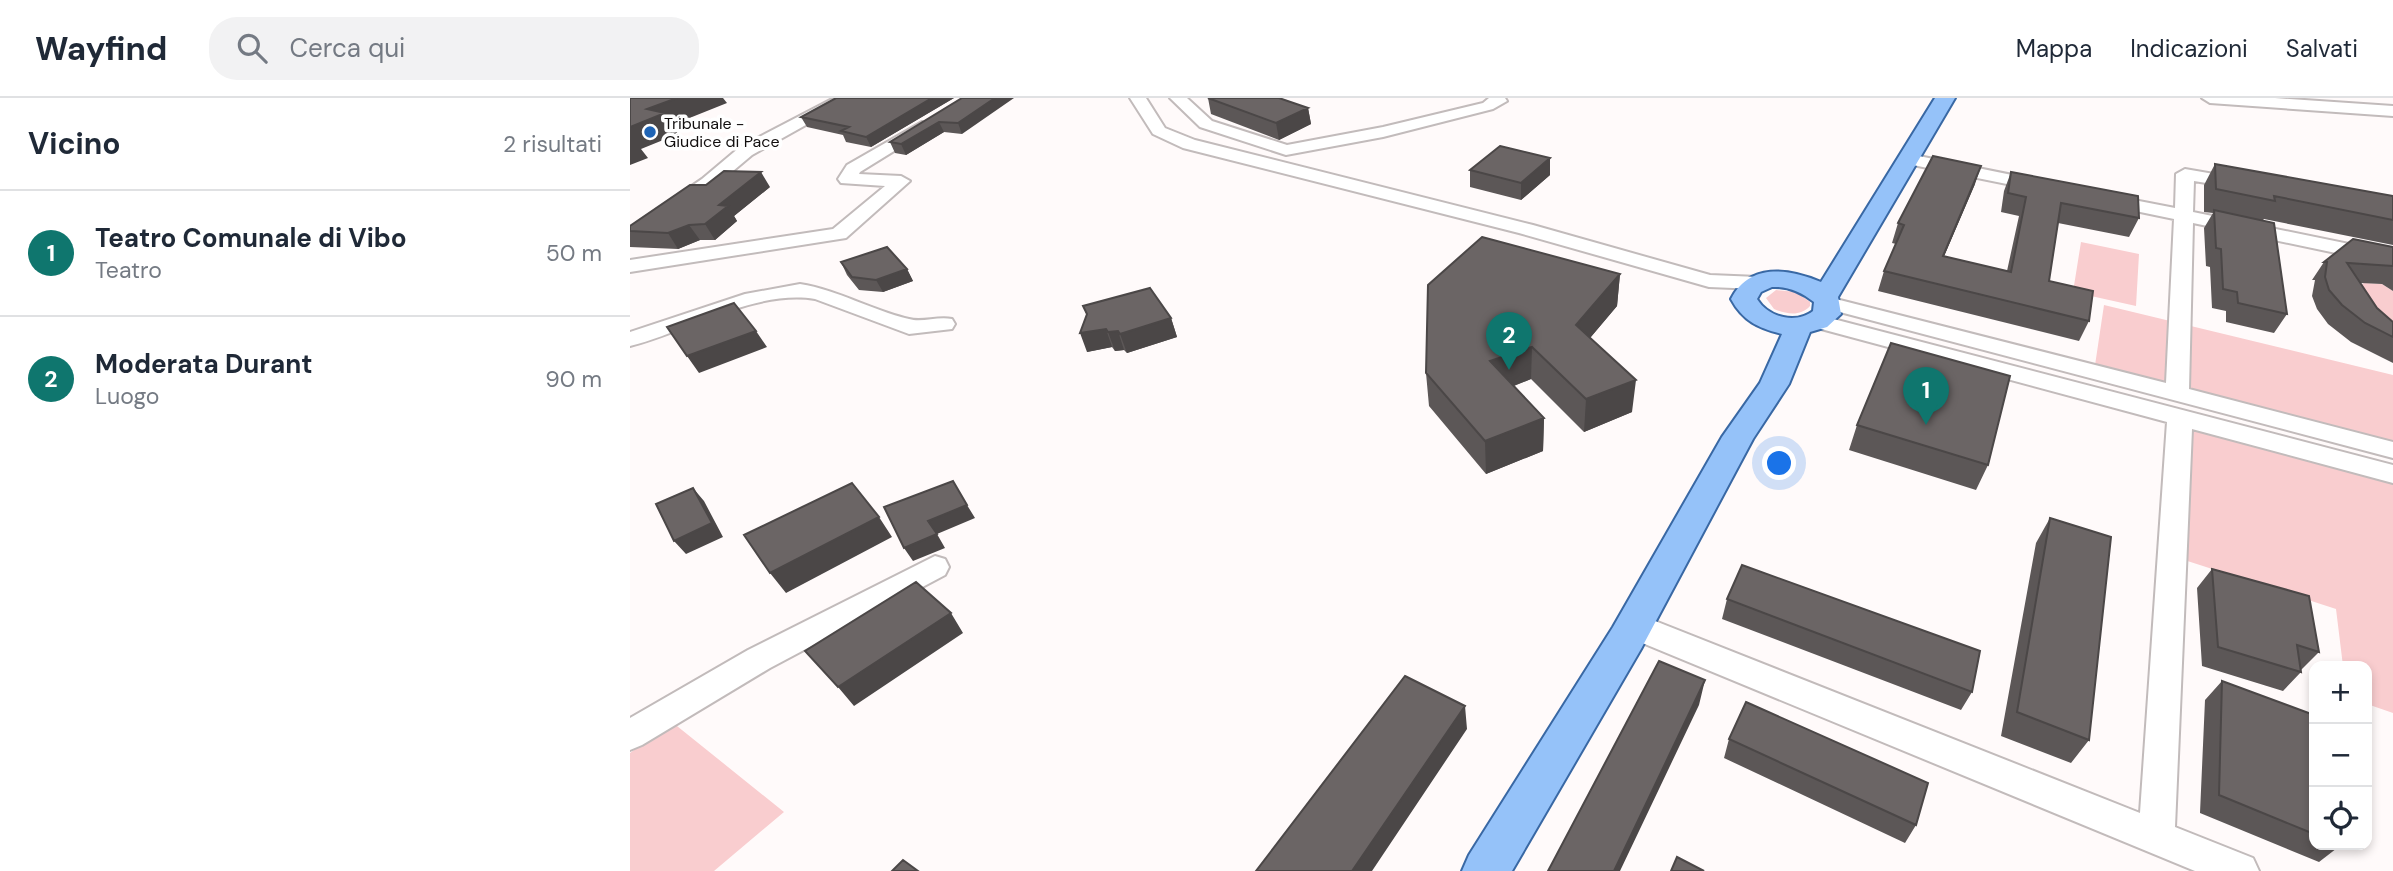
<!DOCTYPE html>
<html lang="it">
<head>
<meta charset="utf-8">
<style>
	body { margin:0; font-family:"DM Sans",sans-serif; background:#f2f2f3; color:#1f2937 }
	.controls { position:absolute; right:21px; bottom:21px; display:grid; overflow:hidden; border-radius:14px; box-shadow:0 4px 10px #0003 }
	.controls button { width:63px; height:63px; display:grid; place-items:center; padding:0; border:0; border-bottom:2px solid #e0e1e3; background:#fff; color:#1f2937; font:35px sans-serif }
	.you { position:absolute; left:1150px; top:366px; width:24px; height:24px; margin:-18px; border:5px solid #fff; border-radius:50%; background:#1a73e8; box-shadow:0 0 0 10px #1a73e833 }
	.badge { display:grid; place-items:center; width:46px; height:46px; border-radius:50%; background:#0f766e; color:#fff; font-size:23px; font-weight:700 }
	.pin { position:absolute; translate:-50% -58px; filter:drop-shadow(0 2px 4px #0008) }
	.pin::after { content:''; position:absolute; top:37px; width:24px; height:21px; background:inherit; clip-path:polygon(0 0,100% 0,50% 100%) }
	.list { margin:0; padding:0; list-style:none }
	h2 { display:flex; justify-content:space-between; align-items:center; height:91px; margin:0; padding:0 28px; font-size:30px }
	h2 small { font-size:23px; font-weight:400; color:#747a83 }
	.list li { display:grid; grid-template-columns:46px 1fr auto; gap:21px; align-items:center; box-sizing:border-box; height:126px; padding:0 28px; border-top:2px solid #e0e1e3 }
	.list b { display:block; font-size:26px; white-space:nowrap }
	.list p { margin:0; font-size:23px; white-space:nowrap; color:#747a83 }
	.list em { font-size:23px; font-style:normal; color:#747a83 }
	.icon { flex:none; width:38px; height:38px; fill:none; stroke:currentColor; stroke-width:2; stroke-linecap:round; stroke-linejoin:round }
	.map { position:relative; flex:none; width:1763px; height:773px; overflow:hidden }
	header { display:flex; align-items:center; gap:42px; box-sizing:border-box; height:98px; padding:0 35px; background:#fff; border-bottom:2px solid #e0e1e3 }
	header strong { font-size:33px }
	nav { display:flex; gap:38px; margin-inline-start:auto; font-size:24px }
	.search { width:490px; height:63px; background:#f2f2f3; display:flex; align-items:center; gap:18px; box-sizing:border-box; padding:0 24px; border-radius:28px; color:#747a83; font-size:26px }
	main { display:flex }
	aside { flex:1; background:#fff }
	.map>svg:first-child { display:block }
	.green { fill:#f9cdcf }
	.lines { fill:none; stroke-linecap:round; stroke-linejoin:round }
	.minor-casing { stroke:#c2bbbb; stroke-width:4 }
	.major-casing { stroke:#3968a4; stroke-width:4 }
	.minor { fill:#fff; fill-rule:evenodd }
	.major { fill:#95c2f9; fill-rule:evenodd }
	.wall { fill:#5c5757 }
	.shaded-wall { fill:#4b4747 }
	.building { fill:#6b6565; stroke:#4b4747; stroke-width:2 }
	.poi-dot { fill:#1f64b5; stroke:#fff; stroke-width:2.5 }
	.labels { text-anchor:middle; stroke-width:7; stroke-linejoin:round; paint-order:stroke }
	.far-poi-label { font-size:16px; fill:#110e0e; stroke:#fff; text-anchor:start }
</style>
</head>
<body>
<header>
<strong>Wayfind</strong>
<div class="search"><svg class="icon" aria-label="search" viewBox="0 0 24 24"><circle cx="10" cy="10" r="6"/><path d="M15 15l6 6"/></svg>Cerca qui</div>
<nav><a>Mappa</a><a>Indicazioni</a><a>Salvati</a></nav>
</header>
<main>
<aside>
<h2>Vicino<small>2 risultati</small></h2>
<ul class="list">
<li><span class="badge">1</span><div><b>Teatro Comunale di Vibo</b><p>Teatro</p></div><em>50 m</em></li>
<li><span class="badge">2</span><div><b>Moderata Durant</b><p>Luogo</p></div><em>90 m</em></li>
</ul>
</aside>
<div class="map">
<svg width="1763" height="773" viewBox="0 0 1763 773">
	<rect width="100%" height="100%" fill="#fffafa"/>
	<!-- green -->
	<path class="green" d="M1451,144l58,12 -3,52 -63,-14z
		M1734,185l18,1 11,7v54l-39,-56z
		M1146,192l21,2 13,10v4c-10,11 -24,8 -36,3l-8,-11z
		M1474,207l289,70v75l-299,-78z
		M1550,319l213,57v239l-26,-9v-38h-24l-7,-57 -164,-53z
		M42,624l112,90 -70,59h-84v-118z"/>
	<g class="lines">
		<!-- minor casing -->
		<g class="minor-casing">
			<path id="minor" d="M204,0h20l-102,57 -38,32 -77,54 -7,2v-15l72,-49 38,-32z
				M500,0h16l19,30 30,12 338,85 177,50 48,2 7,2 3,4 -3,4 -7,2 -49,-2 -190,-54 -336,-85 -30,-14z
				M540,0h17l25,23 75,24 96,-18 100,-24 6,-5h16l2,3 -14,8 -110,28 -97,18 -86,-28z
				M1572,0h73l118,8v10l-183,-13z
				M292,24l8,5 -2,3 -68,42 -1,2 42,2 9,5 -64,57 -216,34v-12l203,-31 52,-43 -44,-3 -3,-4 9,-14z
				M1279,56l133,27 9,5 -9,5 -139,-28 -2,-4 2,-4z
				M1555,71l58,10 9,5 -9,5 -49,-8 -1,31 200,41v12l-200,-42 -4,166 204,53v16l-572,-151 -4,-4 4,-4 7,-2 338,86 8,-164 -77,-16 -3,-4 9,-5 72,14 1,-34z
				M170,186c38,6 71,26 109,35 13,4 28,-3 43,0l3,5 -3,5 -43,5 -94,-35c-59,-10 -129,33 -185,47v-14l115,-38z
				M1188,217l575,150v18l-201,-54 -17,398 78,31 6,13h-64l-572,-236 -4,-9 4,-9 11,-3 11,3 495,196 27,-391 -357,-96 -3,-5 3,-5z
				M305,458l10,3 4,8 -4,8 -175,93 -128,77 -12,5v-32l118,-68z"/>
		</g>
		<!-- major casing -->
		<g class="major-casing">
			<path id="major" d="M1305,0h20l-117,199 3,17 -14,13 -17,5 -21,52 -36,55 -112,210 -129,222h-50l7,-16 144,-228 109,-190 38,-54 22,-49c-24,-6 -39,-13 -51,-35 18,-36 57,-31 90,-17zM1142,189c16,-1 29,5 42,15l-1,9c-17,13 -44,7 -56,-12l4,-7z"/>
		</g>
		<!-- minor -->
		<use href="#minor" class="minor"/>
		<!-- major -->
		<use href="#major" class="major"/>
	</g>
	<!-- wall -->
	<path class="wall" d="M324,0l-83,49 -25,-5 -3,-7 -36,-8 -6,-10z
		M332,0v36l-18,-2 -38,23 -11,-2 -5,-11z
		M578,0l100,10 3,16 -32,16 -68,-26z
		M1585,66l178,32v49l-129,-26 -1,1 24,94 -13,19 -48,-11v-11l-14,-3 -2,-41 -4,-1 -2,-38 9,-15 -9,-1v-27z
		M840,72l80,5 -29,25 -51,-13z
		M1381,74l128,46 -10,19 -71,-14 -9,58 40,40 -10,20 -201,-50 6,-20 12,-27 -4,-1 6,-20 77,-39 -31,72 63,15 12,-55 -18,-4 3,-21z
		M140,89l-36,29 3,5 -22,19h-15l-22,9 -48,-2v-21z
		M211,164l66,7 6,12 -30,11 -24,-2 -12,-15z
		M1694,164l69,4v25l-11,-7 -22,-1 17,25 16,14v41l-42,-21 -23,-18 -11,-15 -5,-13 3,-16h-3z
		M990,176l-3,32 -27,32 42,74 -48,20 -53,-53 -17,7 30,32 -1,33 -57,23 -57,-68 -3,-33z
		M453,208l88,12 6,19 -50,16 -3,-3 -9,1 -3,-4 -25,5v-36z
		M1227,327l131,40 -12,25 -127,-40z
		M1420,420l39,222 -18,23 -70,-27 35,-193z
		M1582,471l107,83 -18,18v2l-18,19 -81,-25 -5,-78z
		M1097,501l245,93 -11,18 -239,-91z
		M1592,583l92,34v130h27l-22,17 -119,-49 5,-113z
		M1099,641l187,86 -11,18 -181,-85z"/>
	<!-- shaded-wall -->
	<path class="shaded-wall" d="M47,0h46l4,5 -55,22 6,9 -37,15 7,9 -18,7v-38l17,-18z
		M302,0h22l-83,49 -5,-10z
		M365,0h19l-52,36 -4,-11z
		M678,10l3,16 -32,16 -3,-17z
		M309,24l5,10 -38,23 -5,-11z
		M920,60v17l-29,25v-17z
		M1351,68l-6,18 -39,91 7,-19z
		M131,74l9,15 -36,29 3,5 -22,19 -10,-16 14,-19z
		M59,127l11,15 -22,9 -10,-16z
		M277,171l6,12 -30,11 -7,-12z
		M990,176l-3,32 -43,51 2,-32z
		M541,220l6,19 -50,16 -7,-19z
		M476,231l6,18 -25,5 -7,-19z
		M126,233l11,16 -68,26 -12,-17z
		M488,233l6,19 -9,1 -7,-19z
		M902,249l-1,32 -40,15 -1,-33z
		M1006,282l-4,32 -48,20 2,-33z
		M914,320l-1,33 -57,23 -1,-33z
		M63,390l11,13 19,36 -37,17 -12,-13z
		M337,407l8,13 -38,16 -9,-13z
		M249,419l13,20 -106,56 -16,-20z
		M307,436l8,14 -32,13 -9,-13z
		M321,515l12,20 -109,73 -16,-19z
		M1075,582l-6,25 -79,166h-6z
		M835,608l2,23 -95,142h-20z"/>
	<!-- building -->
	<path class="building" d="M0,0h47l-30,11 18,4 -35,14z
		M206,0h96l-66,39 -25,-6 8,-4 -48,-10z
		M332,0h33l-37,25 -19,-1 -38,22 -11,-2z
		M578,0h71l29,10 -32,15z
		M870,48l50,12 -29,25 -51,-13z
		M1303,58l48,10 -38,90 68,16 15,-75 -18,-4 3,-21 127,24 1,22 -78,-15 -12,78 44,10 -4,30 -205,-50 20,-46 -6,-2z
		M1585,66l178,32v24l-119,-24 1,5 -59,-12z
		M94,73l37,1 -42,33 9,1 -23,18 -16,1 -21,8 -38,-2v-5l60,-41h16z
		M1584,112l60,13 13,91 -49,-11 -1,-11 -14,-3 -2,-40 -5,-1z
		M852,139l138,37 -44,51 60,55 -50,19 -54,-52 -42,14 54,57 -59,23 -59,-68 2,-88z
		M1723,141l40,8v19l-46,-3 30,45 16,14v15l-28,-14 -23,-18 -13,-15 -4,-13 2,-15h-3z
		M257,149l20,22 -31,11 -24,-3 -11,-15z
		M520,190l21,30 -51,16 -2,-3 -10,1 -2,-3 -26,4 7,-19 -4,-8z
		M104,205l22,28 -69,25 -20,-29z
		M1261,245l119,33 -22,89 -131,-40z
		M323,383l14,24 -39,16 9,13 -33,14 -20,-41z
		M222,385l27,34 -109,56 -26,-38z
		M63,390l19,35 -38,18 -18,-37z
		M1420,420l61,19 -22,203 -72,-28z
		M1112,467l238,86 -8,41 -245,-93z
		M1582,471l97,27 10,56 -22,-7 4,27 -83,-25z
		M286,484l35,31 -113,74 -33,-36z
		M1029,563l46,19 -91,191h-66z
		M775,578l60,30 -113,165h-96z
		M1592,583l92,34v119l-95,-39z
		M1116,604l182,81 -12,42 -187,-86z
		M1047,759l27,14h-33z
		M273,762l15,11h-26z"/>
	<!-- markers -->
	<circle class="poi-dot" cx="20" cy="34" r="7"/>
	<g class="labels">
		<!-- far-poi labels -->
		<g class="far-poi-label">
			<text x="34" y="31">Tribunale -<tspan x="34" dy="18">Giudice di Pace</tspan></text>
		</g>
	</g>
</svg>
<div class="controls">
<button>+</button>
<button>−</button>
<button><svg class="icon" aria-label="locate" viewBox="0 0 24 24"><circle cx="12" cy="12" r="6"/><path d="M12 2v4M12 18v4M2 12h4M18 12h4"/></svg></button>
</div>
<div class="you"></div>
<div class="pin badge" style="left:1296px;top:327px">1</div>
<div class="pin badge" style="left:879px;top:272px">2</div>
</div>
</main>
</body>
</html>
